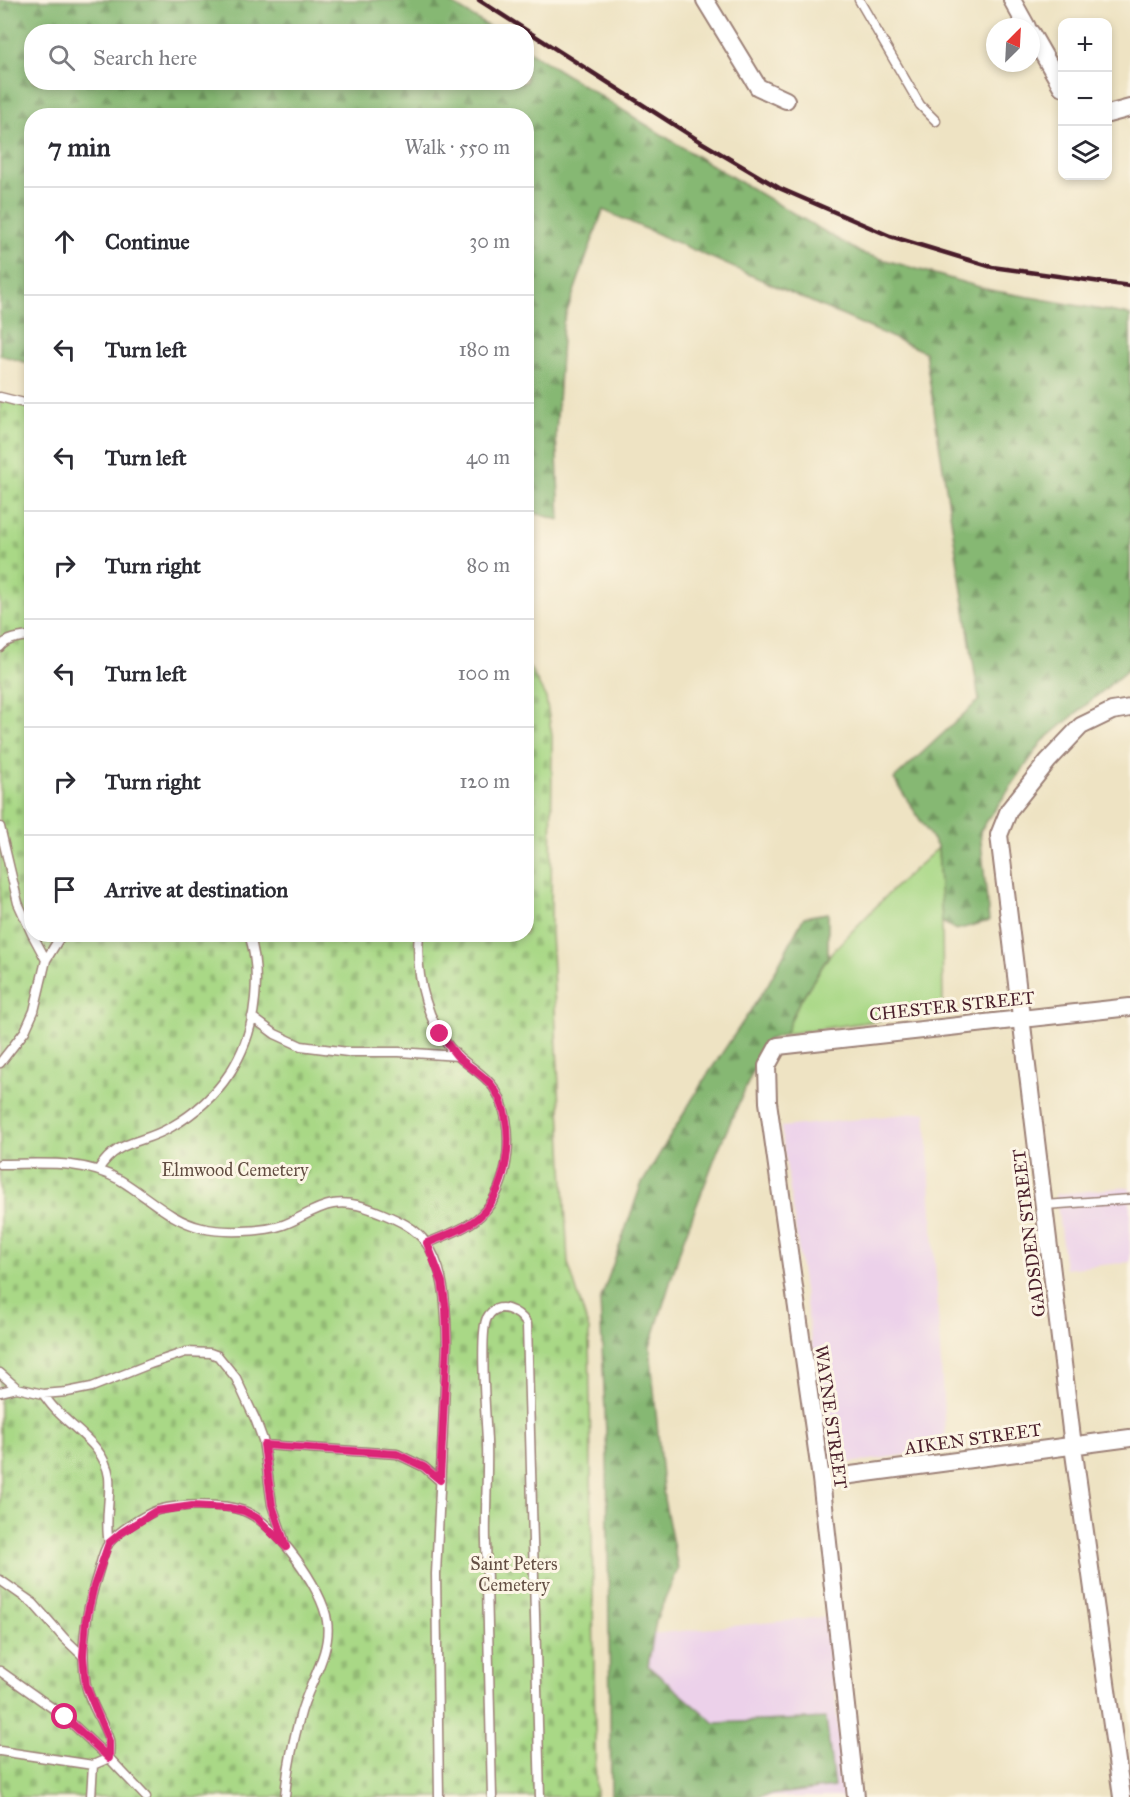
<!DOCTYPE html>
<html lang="en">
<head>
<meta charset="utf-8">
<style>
	body { margin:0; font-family:"IM FELL Great Primer",serif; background:#f2f2f3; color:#2b2b33 }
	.controls { position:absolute; right:18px; top:18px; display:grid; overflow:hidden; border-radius:12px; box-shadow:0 3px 9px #0003 }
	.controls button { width:54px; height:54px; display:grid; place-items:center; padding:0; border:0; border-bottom:2px solid #e1e1e2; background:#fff; color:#2b2b33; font:30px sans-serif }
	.compass { position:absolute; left:986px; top:18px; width:54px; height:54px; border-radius:50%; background:#fff; box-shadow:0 3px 9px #0003; rotate:24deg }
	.stop { position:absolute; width:18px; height:18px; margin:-14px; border:4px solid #db2777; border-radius:50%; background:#fff }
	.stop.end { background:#db2777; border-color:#fff; box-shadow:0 2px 6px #0008 }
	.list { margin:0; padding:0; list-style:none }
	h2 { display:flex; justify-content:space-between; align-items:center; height:78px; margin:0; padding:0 24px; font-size:26px }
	h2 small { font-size:20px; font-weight:400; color:#7c7c81 }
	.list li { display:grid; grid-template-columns:39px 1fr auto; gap:18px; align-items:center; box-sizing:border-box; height:108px; padding:0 24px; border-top:2px solid #e1e1e2 }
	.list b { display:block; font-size:22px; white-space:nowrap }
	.list em { font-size:20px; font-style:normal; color:#7c7c81 }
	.icon { flex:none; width:33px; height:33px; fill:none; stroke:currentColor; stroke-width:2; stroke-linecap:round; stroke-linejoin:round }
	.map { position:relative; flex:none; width:1130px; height:1797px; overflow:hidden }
	.search { position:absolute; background:#fff; box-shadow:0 3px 9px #0003; left:24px; top:24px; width:510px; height:66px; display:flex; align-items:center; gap:15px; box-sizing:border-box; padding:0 21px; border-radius:24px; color:#7c7c81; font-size:22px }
	.panel { position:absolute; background:#fff; box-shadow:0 3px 9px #0003; left:24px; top:108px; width:510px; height:834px; border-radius:24px }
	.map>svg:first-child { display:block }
	.built { fill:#ecd1ea }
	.green { fill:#a9d886; stroke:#7a7c58; stroke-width:1.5 }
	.forest { fill:url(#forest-firs); stroke:#686c4f; stroke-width:1.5 }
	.cemetery { fill:url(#cemetery-stones); stroke:#7a7c58; stroke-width:1.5 }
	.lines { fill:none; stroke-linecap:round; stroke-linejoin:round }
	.service-casing { stroke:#9c8177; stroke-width:11 }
	.minor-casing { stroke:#9c8177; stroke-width:20 }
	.service { stroke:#fff; stroke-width:8 }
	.minor { stroke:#fff; stroke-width:16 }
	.rail { stroke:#4a1f2b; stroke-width:4.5 }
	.route { stroke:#db2777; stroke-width:8 }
	.labels { text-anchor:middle; stroke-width:6; stroke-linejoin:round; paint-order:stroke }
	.street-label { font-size:18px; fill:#4a1f2b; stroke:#fcf5e5 }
	.park-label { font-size:18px; fill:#624d42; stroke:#fcf5e5 }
</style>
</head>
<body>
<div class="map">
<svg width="1130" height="1797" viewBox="0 0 1130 1797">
	<defs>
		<pattern id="forest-firs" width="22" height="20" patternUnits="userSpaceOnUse" patternTransform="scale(1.5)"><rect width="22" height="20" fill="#86b873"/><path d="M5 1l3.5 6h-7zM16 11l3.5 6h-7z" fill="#70955f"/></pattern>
		<pattern id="cemetery-stones" width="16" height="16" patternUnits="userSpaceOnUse" patternTransform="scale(1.5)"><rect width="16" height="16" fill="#a9d886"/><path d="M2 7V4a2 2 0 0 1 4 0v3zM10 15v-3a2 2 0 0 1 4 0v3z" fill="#93b974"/></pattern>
	</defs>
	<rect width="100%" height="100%" fill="#fcf5e5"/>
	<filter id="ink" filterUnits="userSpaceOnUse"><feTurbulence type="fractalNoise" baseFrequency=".0167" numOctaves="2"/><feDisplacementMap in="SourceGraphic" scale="12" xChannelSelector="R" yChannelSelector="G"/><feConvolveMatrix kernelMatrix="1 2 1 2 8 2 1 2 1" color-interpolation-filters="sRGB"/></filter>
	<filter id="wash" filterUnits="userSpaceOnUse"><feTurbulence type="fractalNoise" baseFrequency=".008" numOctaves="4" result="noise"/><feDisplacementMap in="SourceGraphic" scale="24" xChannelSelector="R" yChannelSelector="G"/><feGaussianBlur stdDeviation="1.35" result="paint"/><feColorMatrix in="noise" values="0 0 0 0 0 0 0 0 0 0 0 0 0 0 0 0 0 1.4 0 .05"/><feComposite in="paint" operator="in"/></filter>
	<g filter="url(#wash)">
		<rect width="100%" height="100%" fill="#eee3c3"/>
		<!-- built -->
		<path class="built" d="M926,1112l20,337 -117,17 -48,-339z
			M1130,1187v75l-65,7 -9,-75z
			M826,1617l20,180h-223l7,-161z"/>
		<!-- green -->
		<path class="green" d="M938,848l4,74 1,89 -158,23 13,-30 33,-51 64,-66z"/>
		<!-- forest -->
		<path class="forest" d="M0,0h446l50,31 -464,1v50h494l1,-32 169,106 165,97 129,37 140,25v353l-88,74 -62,89 9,90 -33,9 -14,-8 -4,-74 -44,-69 85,-79 -54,-348 -322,-142 -40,113 -7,111 4,86 -33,-9 -1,-395h-494l-1,248 -31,-9z
			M828,913v44l-30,47 -13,30 -18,6 -49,110 -35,91 -33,106 14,152 14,70 -22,51 -8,46 67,57 111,-5 8,69 -81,10h-142l-4,-341 -7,-155 41,-116 61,-102 65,-97 37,-69z"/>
		<!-- cemetery -->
		<path class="cemetery" d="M0,397l31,8 1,529h494l1,-268 4,4 15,28 6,38 -1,196 17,331 21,67 7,467h-596z"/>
	</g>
	<g filter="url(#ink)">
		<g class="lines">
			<!-- service casing -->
			<g class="service-casing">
				<path id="service" d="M859,0l61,105 16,16
					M0,397l32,8
					M0,647c7,-9 21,-10 32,-11
					M0,827l18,76 14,31
					M32,934l14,26
					M419,934c-4,42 8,94 40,123 11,10 26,18 35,31 23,34 17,100 -14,128 -14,13 -36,20 -53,27
					M252,1017l23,17 26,12 47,6h51l59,4
					M0,1063l25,-32 9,-20 12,-51 16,-26
					M0,1164c42,0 82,-5 120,16 27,16 51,41 82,48 20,5 61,4 81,-3 17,-6 32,-18 50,-21 17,-3 33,3 48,9 17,7 35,15 45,30 20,26 20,70 21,101l-11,230 3,223
					M98,1170c20,-32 43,-25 73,-43 49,-28 79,-72 84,-129 2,-21 1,-43 -6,-64
					M1045,1205l85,-6
					M0,1373l17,15
					M0,1392l17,-4 26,6 24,-2 25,-5 58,-23 36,-12 24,1 8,3 18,22 20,43 7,19 9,65 12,35
					M43,1394c4,5 7,10 12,15 19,21 50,37 54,68 2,22 -5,44 0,66
					M264,1445l133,9 27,13 16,14
					M0,1580l33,23 31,35 19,18
					M0,1671l65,46 44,41 37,39
					M0,1751l93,14 16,-7c0,-6 1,-13 0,-18 -6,-19 -19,-36 -23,-55 -7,-38 1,-77 12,-112 3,-10 5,-22 11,-30 8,-11 37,-29 49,-33 22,-6 65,-7 86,1 31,11 79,78 83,110 5,33 -20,65 -27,95 -7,26 -13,54 -15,81
					M91,1797l2,-32
					M492,1797c-2,-85 -4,-170 -6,-256 -1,-33 2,-67 1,-100 -1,-22 -8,-109 0,-123 10,-19 32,-7 40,6l13,473"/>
			</g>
			<!-- minor casing -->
			<g class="minor-casing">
				<path id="minor" d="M705,0l53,87 28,13
					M1012,0l15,27
					M1031,33l31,54
					M1108,114l22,-6
					M821,1479l309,-41
					M856,1797l-35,-318 -53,-377 -1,-36 11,-20 352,-39
					M1122,1797l-49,-351 -74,-611 10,-25 39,-49 33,-35 31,-15 18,-3"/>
			</g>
			<!-- service -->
			<use href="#service" class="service"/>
			<!-- minor -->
			<use href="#minor" class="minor"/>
			<!-- rail -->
			<path class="rail" d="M479,0l222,142 78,46 111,48 102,31 138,19"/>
		</g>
	</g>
	<g class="lines" filter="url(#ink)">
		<!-- route -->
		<path class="route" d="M65,1717l44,41v-17l-23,-55 -3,-30 3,-36 8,-34 15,-43 12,-10 35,-22 36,-5 37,2 15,3 13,7 29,29 -14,-42 -8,-60 133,9 27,13 16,13 7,-136 -1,-35 -4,-27 -15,-39c17,-7 39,-14 53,-27 30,-29 38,-97 12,-130 -9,-12 -24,-19 -35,-30 -6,-7 -11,-15 -17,-22"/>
	</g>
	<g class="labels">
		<!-- street labels -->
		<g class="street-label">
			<text transform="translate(952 1006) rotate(-6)" y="6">CHESTER STREET</text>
			<text transform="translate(1029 1233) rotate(-97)" y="6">GADSDEN STREET</text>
			<text transform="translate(831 1417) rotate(82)" y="6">WAYNE STREET</text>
			<text transform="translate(973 1439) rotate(-8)" y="6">AIKEN STREET</text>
		</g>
		<!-- park labels -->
		<g class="park-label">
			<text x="235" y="1176">Elmwood Cemetery</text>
			<text x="514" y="1570">Saint Peters<tspan x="514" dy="21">Cemetery</tspan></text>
		</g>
	</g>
</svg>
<div class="controls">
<button>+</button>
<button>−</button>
<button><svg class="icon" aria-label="layers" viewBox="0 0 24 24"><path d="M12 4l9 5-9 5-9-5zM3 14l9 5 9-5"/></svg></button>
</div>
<svg class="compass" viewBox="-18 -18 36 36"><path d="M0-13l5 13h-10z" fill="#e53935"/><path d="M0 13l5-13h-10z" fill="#7c7c81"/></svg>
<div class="stop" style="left:65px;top:1717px"></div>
<div class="stop end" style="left:440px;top:1034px"></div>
<div class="search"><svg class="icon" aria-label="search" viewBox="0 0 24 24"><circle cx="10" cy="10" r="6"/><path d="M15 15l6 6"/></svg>Search here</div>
<section class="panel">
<h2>7 min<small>Walk · 550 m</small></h2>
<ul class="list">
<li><svg class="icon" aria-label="ahead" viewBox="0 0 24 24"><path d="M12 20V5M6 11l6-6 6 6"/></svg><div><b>Continue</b></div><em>30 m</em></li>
<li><svg class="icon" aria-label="left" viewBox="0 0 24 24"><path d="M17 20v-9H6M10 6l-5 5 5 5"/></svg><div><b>Turn left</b></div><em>180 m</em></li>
<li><svg class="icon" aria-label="left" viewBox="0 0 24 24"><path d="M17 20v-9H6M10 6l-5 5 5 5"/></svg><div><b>Turn left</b></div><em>40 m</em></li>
<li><svg class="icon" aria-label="right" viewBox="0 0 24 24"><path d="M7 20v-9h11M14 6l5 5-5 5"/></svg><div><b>Turn right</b></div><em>80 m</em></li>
<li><svg class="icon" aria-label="left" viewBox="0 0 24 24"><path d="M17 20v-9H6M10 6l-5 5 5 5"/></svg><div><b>Turn left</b></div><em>100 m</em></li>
<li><svg class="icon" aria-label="right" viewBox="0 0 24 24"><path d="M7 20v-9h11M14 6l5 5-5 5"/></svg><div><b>Turn right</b></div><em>120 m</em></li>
<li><svg class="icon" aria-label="arrive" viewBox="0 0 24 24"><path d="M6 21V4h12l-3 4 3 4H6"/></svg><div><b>Arrive at destination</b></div></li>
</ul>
</section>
</div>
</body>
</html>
